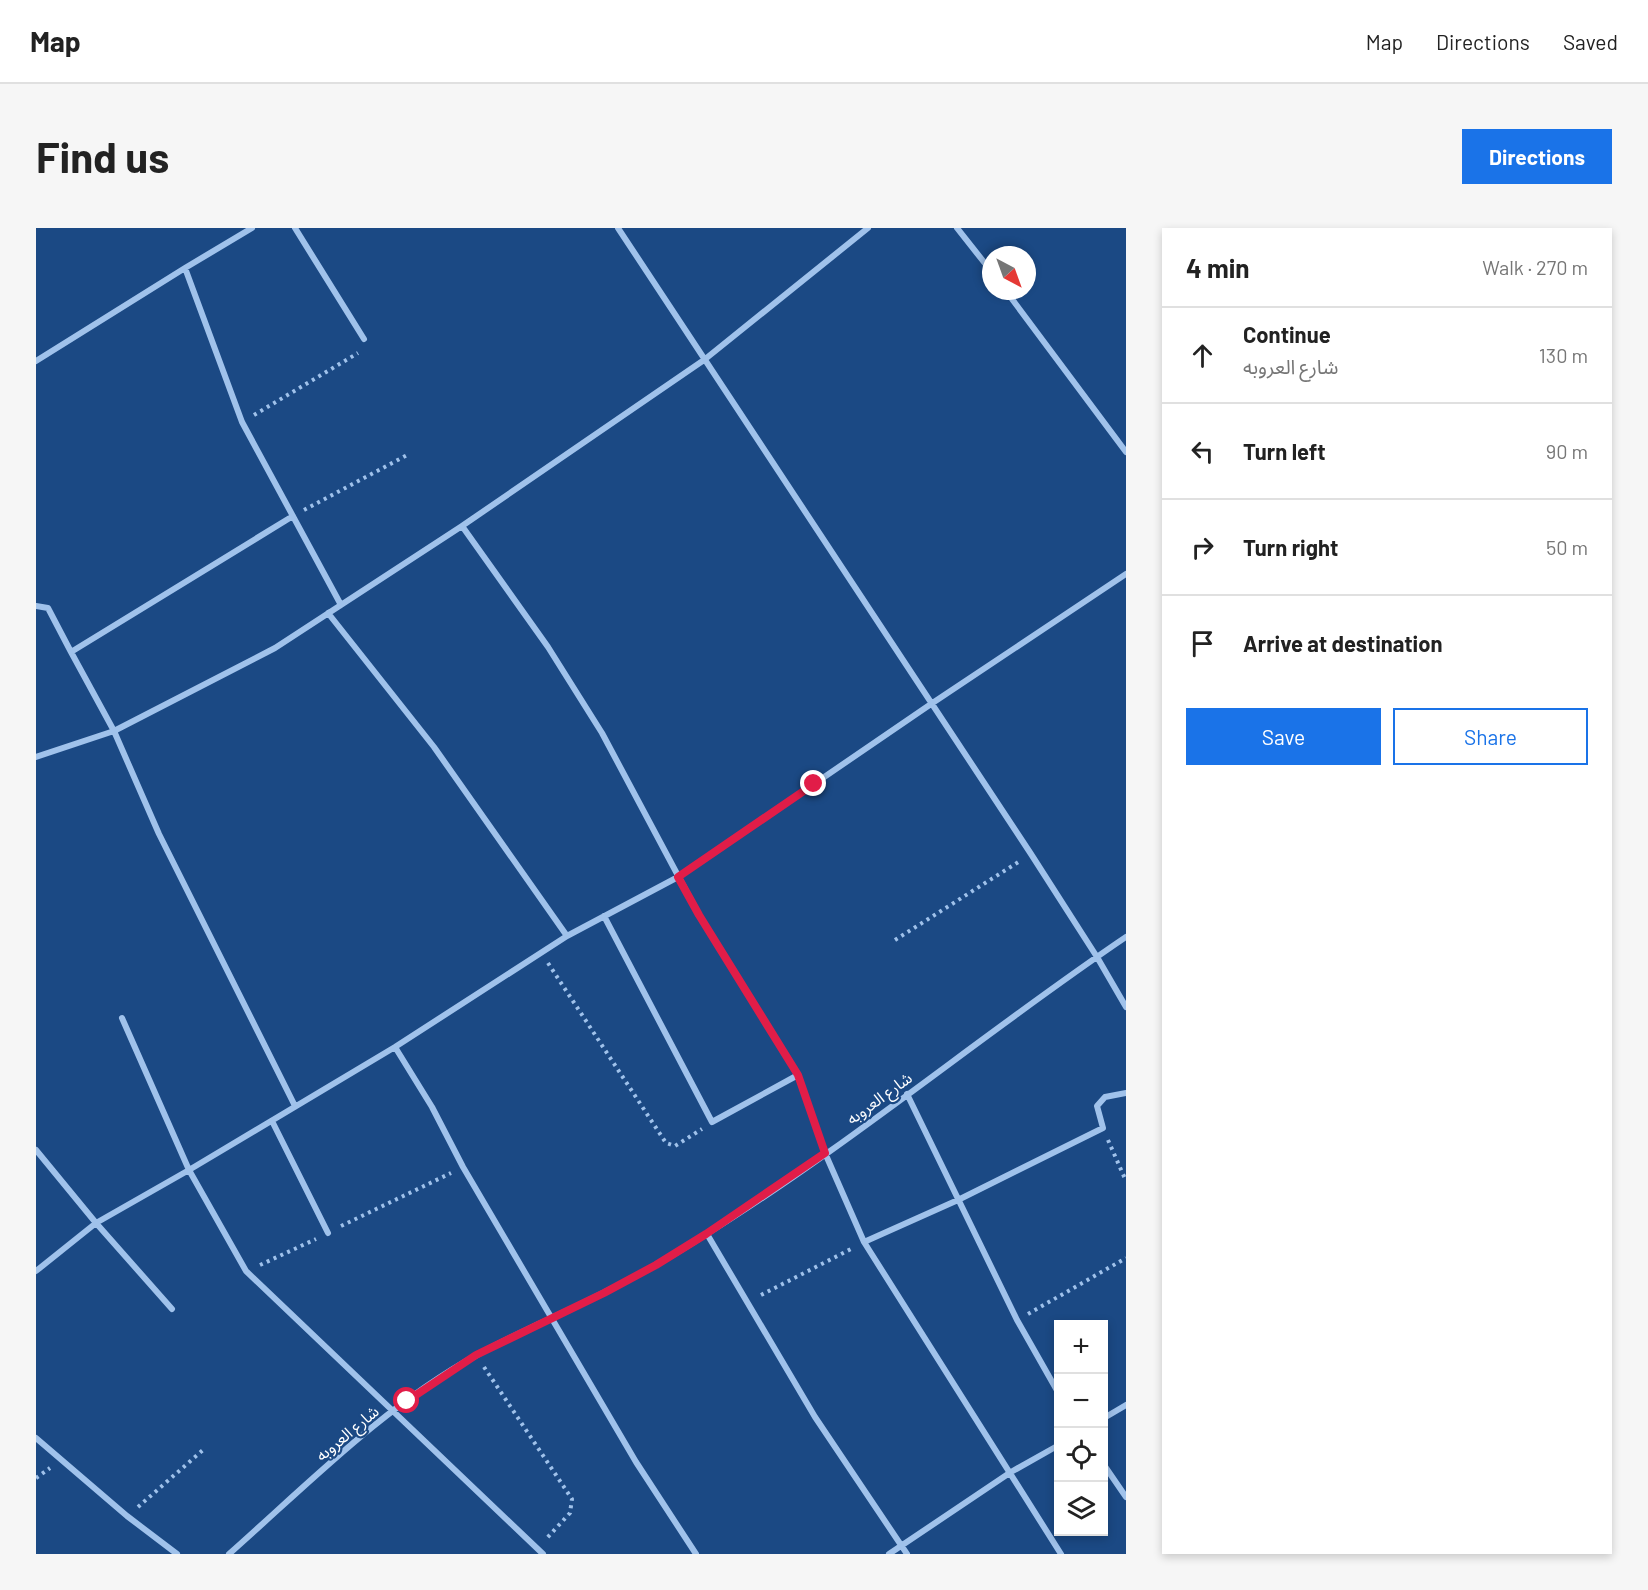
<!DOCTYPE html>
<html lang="en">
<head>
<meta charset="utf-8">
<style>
	body { margin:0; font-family:Barlow,"Noto Sans Arabic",sans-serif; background:#f6f6f6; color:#222 }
	.controls { position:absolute; right:18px; bottom:18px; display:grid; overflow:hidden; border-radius:0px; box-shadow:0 3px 9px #0003 }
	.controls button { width:54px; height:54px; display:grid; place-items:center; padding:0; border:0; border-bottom:2px solid #e0e0e0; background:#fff; color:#222; font:30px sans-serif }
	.compass { position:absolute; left:946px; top:18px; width:54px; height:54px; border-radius:50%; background:#fff; box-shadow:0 3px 9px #0003; rotate:139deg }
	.stop { position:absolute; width:18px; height:18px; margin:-14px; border:4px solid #e11d48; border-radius:50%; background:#fff }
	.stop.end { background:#e11d48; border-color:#fff; box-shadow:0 2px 6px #0008 }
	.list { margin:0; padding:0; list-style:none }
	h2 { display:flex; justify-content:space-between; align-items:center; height:78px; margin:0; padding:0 24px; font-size:26px }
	h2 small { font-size:20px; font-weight:400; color:#767676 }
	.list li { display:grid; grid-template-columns:39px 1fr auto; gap:18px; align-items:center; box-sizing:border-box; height:96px; padding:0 24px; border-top:2px solid #e0e0e0 }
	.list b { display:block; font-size:22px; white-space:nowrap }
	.list p { margin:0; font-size:20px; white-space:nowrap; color:#767676 }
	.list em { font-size:20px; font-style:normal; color:#767676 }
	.actions { display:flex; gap:12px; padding:18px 24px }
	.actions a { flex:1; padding:14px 0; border:2px solid #1a73e8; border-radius:0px; text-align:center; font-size:21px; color:#1a73e8 }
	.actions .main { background:#1a73e8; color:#fff }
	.icon { flex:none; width:33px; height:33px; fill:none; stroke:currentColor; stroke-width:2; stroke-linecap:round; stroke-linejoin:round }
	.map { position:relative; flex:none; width:1090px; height:1326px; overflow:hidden; border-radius:0px }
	header { display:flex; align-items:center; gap:36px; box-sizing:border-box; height:84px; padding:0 30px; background:#fff; border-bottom:2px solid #e0e0e0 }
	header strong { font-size:28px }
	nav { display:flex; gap:33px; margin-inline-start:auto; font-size:21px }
	.intro { display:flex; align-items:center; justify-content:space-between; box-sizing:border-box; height:144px; padding:0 36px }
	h1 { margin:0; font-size:42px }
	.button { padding:15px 27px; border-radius:0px; background:#1a73e8; color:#fff; font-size:21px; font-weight:700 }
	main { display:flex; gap:36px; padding:0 36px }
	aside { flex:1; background:#fff; border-radius:0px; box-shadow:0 3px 9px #0003 }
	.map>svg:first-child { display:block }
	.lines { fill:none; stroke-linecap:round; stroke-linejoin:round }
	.path { stroke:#a0c2eb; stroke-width:4; stroke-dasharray:3 4.5; stroke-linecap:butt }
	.minor { stroke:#a0c2eb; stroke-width:6 }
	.route { stroke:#e11d48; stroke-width:8 }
	.labels { text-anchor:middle; stroke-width:4.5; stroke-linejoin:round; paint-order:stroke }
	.street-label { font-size:16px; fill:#fff; stroke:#1b4984 }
</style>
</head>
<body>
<header>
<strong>Map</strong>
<nav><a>Map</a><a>Directions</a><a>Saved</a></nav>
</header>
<div class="intro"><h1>Find us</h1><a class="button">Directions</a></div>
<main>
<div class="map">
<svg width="1090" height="1326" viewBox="0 0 1090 1326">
	<rect width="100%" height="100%" fill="#1b4984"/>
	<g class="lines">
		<!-- path -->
		<path class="path" d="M218,187l104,-62
			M268,282l105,-56
			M859,712l125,-79
			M512,735l118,180 9,3 27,-17
			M1072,912l18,41
			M305,998l110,-53
			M224,1037l56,-26
			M725,1067l92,-47
			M992,1086l98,-56
			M448,1139l88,132 -2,14 -24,26
			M0,1250l14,-10
			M102,1279l65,-57"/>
		<!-- minor -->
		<path class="minor" d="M259,0l69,111
			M582,0l413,626 66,103 29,50
			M921,0l34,43
			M149,40l57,154 99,183
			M970,63l120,161
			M0,133l149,-93 67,-40
			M426,298l86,121 54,86 97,182 99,160 27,78 39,89 197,312
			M0,378l12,2 23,44 222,-136
			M292,385l106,134 133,189
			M35,424l43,79 45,103 136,272
			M0,529l78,-26 161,-83 187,-122 242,-166 164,-132
			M568,688l108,206 86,-47
			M86,790l67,152 57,101 297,283
			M359,819l37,60 31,60 173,295 60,92
			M871,866l110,226 42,74
			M236,893l56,112
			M0,922l60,73 76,86
			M671,1006l108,183 92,137
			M828,1014l94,-42 145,-72 -6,-22 8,-9 21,-4
			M0,1043l60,-48 93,-53 206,-123 172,-111 111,-59 253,-173 195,-130
			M1068,1190l22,-13
			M0,1210l91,78 50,38
			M1068,1237l22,32
			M193,1326c78,-69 155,-148 248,-199 41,-23 86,-41 128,-63 34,-17 68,-36 100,-57 146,-91 279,-202 421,-298
			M853,1326l122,-82 48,-27"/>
	</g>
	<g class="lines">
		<!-- route -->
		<path class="route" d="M371,1173l69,-46 128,-62 52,-28 50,-31 119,-81 -27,-78 -99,-160 -21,-38 136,-93"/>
	</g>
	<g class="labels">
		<!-- street labels -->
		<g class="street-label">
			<text transform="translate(843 870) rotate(-36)" y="6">شارع العروبه</text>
			<text transform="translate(311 1205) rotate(-40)" y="6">شارع العروبه</text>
		</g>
	</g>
</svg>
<div class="controls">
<button>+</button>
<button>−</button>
<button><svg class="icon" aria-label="locate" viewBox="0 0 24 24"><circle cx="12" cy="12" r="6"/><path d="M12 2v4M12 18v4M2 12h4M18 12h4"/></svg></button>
<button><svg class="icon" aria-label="layers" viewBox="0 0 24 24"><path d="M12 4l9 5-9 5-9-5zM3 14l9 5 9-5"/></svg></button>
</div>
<svg class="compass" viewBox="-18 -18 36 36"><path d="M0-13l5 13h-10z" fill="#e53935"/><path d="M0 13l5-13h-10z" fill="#767676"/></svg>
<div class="stop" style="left:371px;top:1173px"></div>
<div class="stop end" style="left:778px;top:556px"></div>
</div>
<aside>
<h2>4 min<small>Walk · 270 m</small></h2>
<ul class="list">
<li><svg class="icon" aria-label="ahead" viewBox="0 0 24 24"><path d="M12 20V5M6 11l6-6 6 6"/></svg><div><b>Continue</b><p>شارع العروبه</p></div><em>130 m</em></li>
<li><svg class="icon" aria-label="left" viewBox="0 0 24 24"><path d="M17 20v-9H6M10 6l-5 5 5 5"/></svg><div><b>Turn left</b></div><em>90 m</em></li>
<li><svg class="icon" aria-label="right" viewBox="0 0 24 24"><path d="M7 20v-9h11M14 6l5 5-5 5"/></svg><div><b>Turn right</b></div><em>50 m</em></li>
<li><svg class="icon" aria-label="arrive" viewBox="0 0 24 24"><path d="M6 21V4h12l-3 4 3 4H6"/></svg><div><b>Arrive at destination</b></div></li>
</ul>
<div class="actions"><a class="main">Save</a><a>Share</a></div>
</aside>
</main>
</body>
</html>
